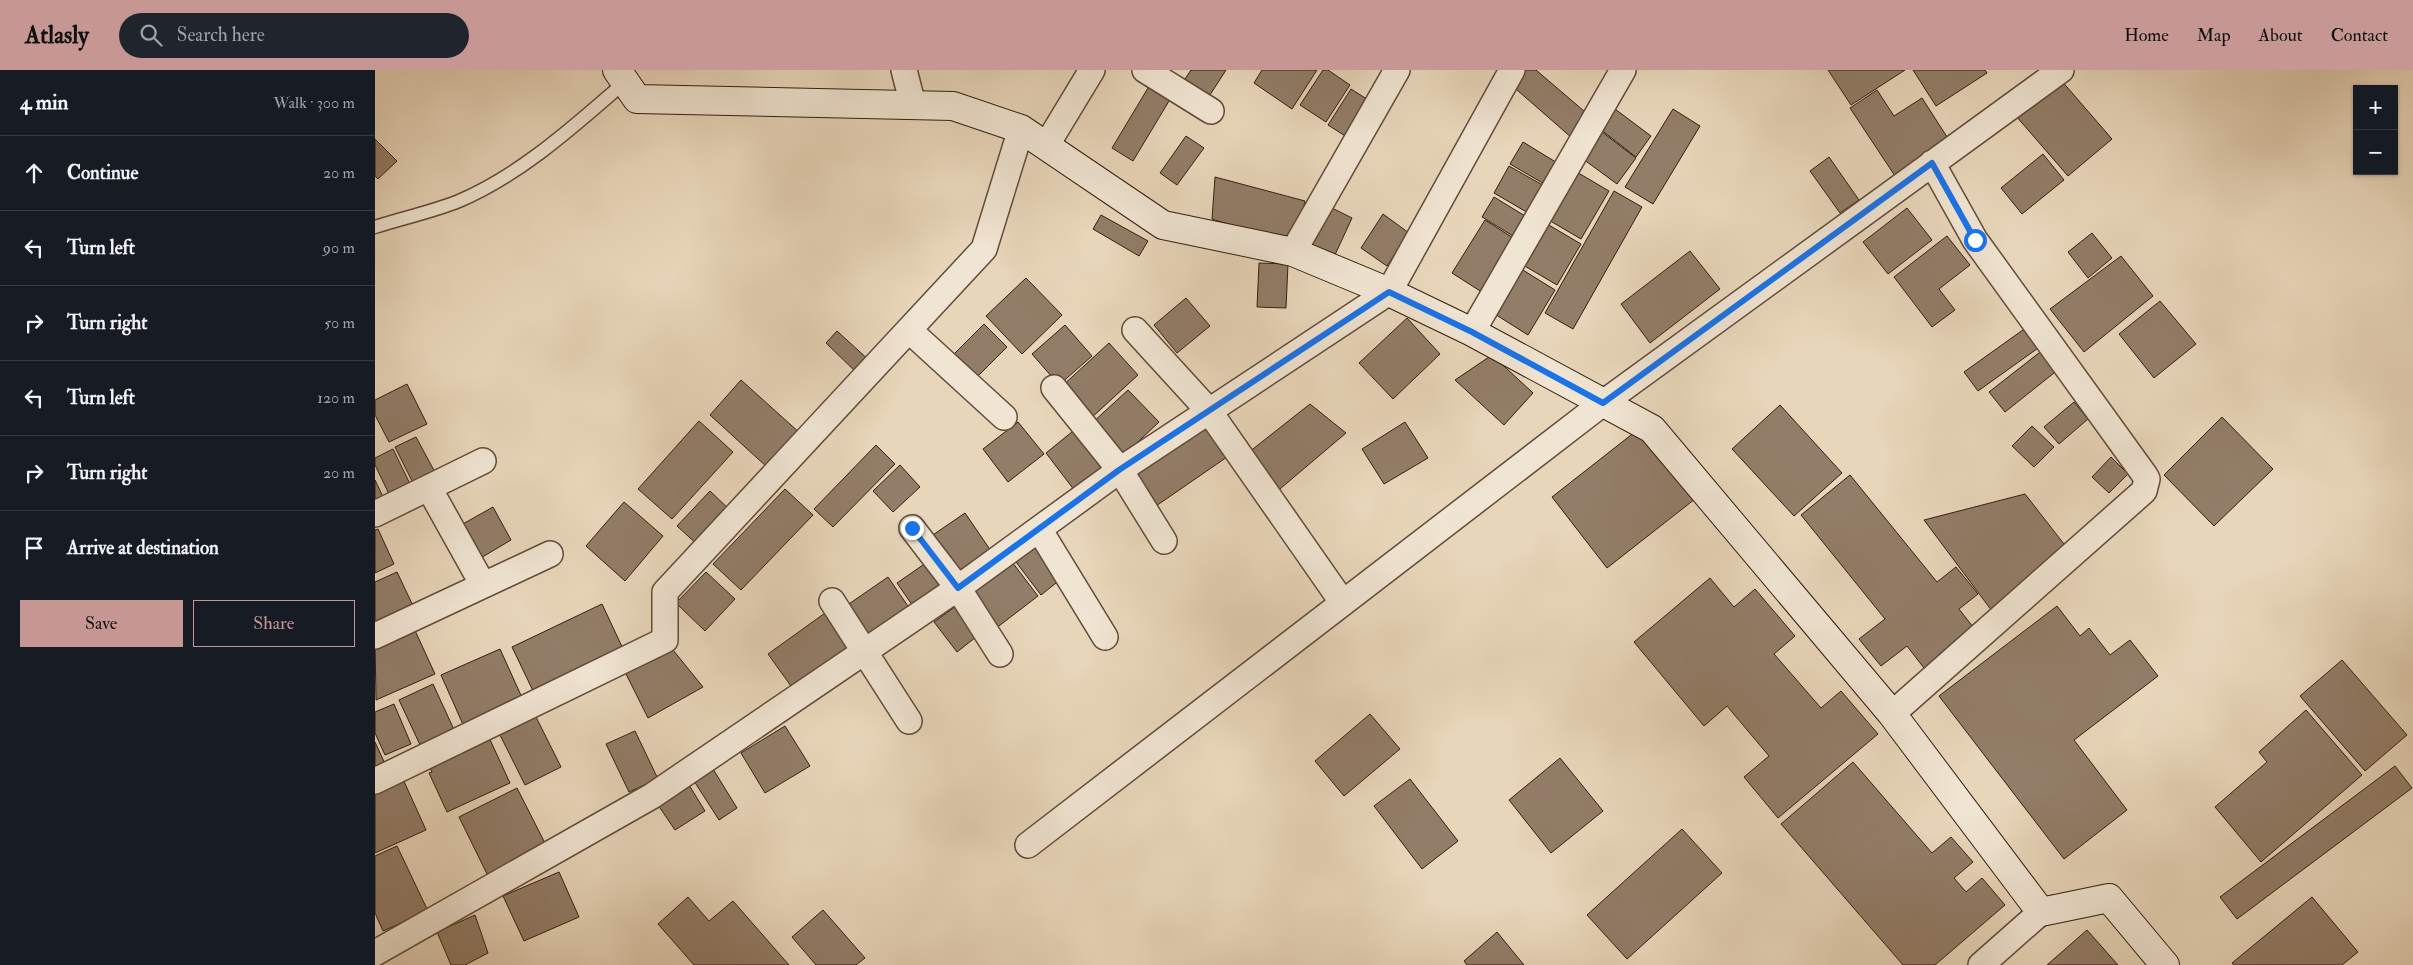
<!DOCTYPE html>
<html lang="en">
<head>
<meta charset="utf-8">
<style>
	body { margin:0; font-family:"IM FELL Double Pica",serif; background:#20242c; color:#f1f3f6 }
	.controls { position:absolute; right:15px; top:15px; display:grid; overflow:hidden; border-radius:0px; box-shadow:0 1px 4px #0004 }
	.controls button { width:45px; height:45px; display:grid; place-items:center; padding:0; border:0; border-bottom:1px solid #363941; background:#171b24; color:#f1f3f6; font:25px sans-serif }
	.stop { position:absolute; width:15px; height:15px; margin:-11px; border:4px solid #1a73e8; border-radius:50%; background:#fff }
	.stop.end { background:#1a73e8; border-color:#fff; box-shadow:0 1px 5px #0008 }
	.list { margin:0; padding:0; list-style:none }
	h2 { display:flex; justify-content:space-between; align-items:center; height:65px; margin:0; padding:0 20px; font-size:21px }
	h2 small { font-size:16px; font-weight:400; color:#9ea1a6 }
	.list li { display:grid; grid-template-columns:32px 1fr auto; gap:15px; align-items:center; box-sizing:border-box; height:75px; padding:0 20px; border-top:1px solid #363941 }
	.list b { display:block; font-size:19px; white-space:nowrap }
	.list em { font-size:16px; font-style:normal; color:#9ea1a6 }
	.actions { display:flex; gap:10px; padding:15px 20px }
	.actions a { flex:1; padding:11px 0; border:1px solid #c59692; border-radius:0px; text-align:center; font-size:18px; color:#c59692 }
	.actions .main { background:#c59692; color:#111 }
	.icon { flex:none; width:28px; height:28px; fill:none; stroke:currentColor; stroke-width:2; stroke-linecap:round; stroke-linejoin:round }
	.map { position:relative; flex:none; width:2038px; height:895px; overflow:hidden }
	header { display:flex; align-items:center; gap:30px; box-sizing:border-box; height:70px; padding:0 25px; background:#c59692; color:#111 }
	header strong { font-size:24px }
	nav { display:flex; gap:28px; margin-inline-start:auto; font-size:18px }
	.search { width:350px; height:45px; background:#20242c; display:flex; align-items:center; gap:12px; box-sizing:border-box; padding:0 18px; border-radius:28px; color:#9ea1a6; font-size:19px }
	main { display:flex }
	aside { flex:1; background:#171b24 }
	.map>svg:first-child { display:block }
	.building { fill:#927d68; stroke:#351d0f }
	.lines { fill:none; stroke-linecap:round; stroke-linejoin:round }
	.lane-casing { stroke:#624b3a; stroke-width:15 }
	.street-casing { stroke:#624b3a; stroke-width:28 }
	.secondary-casing { stroke:#351d0f; stroke-width:30 }
	.lane { stroke:#f0e4d2; stroke-width:12 }
	.street { stroke:#f0e4d2; stroke-width:25 }
	.secondary { stroke:#f0e4d2; stroke-width:28 }
	.route { stroke:#1a73e8; stroke-width:6 }
</style>
</head>
<body>
<header>
<strong>Atlasly</strong>
<div class="search"><svg class="icon" aria-label="search" viewBox="0 0 24 24"><circle cx="10" cy="10" r="6"/><path d="M15 15l6 6"/></svg>Search here</div>
<nav><a>Home</a><a>Map</a><a>About</a><a>Contact</a></nav>
</header>
<main>
<aside>
<h2>4 min<small>Walk · 300 m</small></h2>
<ul class="list">
<li><svg class="icon" aria-label="ahead" viewBox="0 0 24 24"><path d="M12 20V5M6 11l6-6 6 6"/></svg><div><b>Continue</b></div><em>20 m</em></li>
<li><svg class="icon" aria-label="left" viewBox="0 0 24 24"><path d="M17 20v-9H6M10 6l-5 5 5 5"/></svg><div><b>Turn left</b></div><em>90 m</em></li>
<li><svg class="icon" aria-label="right" viewBox="0 0 24 24"><path d="M7 20v-9h11M14 6l5 5-5 5"/></svg><div><b>Turn right</b></div><em>50 m</em></li>
<li><svg class="icon" aria-label="left" viewBox="0 0 24 24"><path d="M17 20v-9H6M10 6l-5 5 5 5"/></svg><div><b>Turn left</b></div><em>120 m</em></li>
<li><svg class="icon" aria-label="right" viewBox="0 0 24 24"><path d="M7 20v-9h11M14 6l5 5-5 5"/></svg><div><b>Turn right</b></div><em>20 m</em></li>
<li><svg class="icon" aria-label="arrive" viewBox="0 0 24 24"><path d="M6 21V4h12l-3 4 3 4H6"/></svg><div><b>Arrive at destination</b></div></li>
</ul>
<div class="actions"><a class="main">Save</a><a>Share</a></div>
</aside>
<div class="map">
<svg width="2038" height="895" viewBox="0 0 2038 895">
	<rect width="100%" height="100%" fill="#e8d6ba"/>
	<filter id="stains"><feTurbulence type="fractalNoise" baseFrequency=".004" numOctaves="4"/><feColorMatrix values="0 0 0 0 .2 0 0 0 0 .09 0 0 0 0 .02 0 0 0 .5 -.17"/></filter>
	<radialGradient id="worn" r=".72"><stop offset=".6" stop-color="#630" stop-opacity="0"/><stop offset="1" stop-color="#630" stop-opacity=".3"/></radialGradient>
	<!-- building -->
	<path class="building" d="M816,0h35l-18,28 -25,-16z
		M887,0h55l-25,39 -38,-26z
		M948,0h5l22,15 -24,37 -26,-17z
		M1144,0h17l55,47 -19,21 -63,-55z
		M1453,0h77l-54,35z
		M1538,0h72l2,3 -51,33z
		M1685,9l52,60 -44,37 -52,-60z
		M776,13l21,13 -39,65 -21,-13z
		M976,19l22,14 -23,36 -22,-14z
		M1502,20l17,26 28,-18 27,42 -54,36 -45,-68z
		M1240,39l36,27 -15,21 -36,-28z
		M1298,39l27,17 -47,78 -28,-17z
		M1227,62l34,26 -19,26 -34,-25z
		M811,66l18,12 -27,37 -17,-12z
		M0,69l22,22 -19,18 -3,-3z
		M1148,72l36,22 -13,21 -36,-21z
		M1668,84l21,26 -42,34 -21,-26z
		M1454,87l30,43 -19,13 -30,-42z
		M1134,96l37,21 -16,27 -36,-21z
		M1200,101l34,20 -28,48 -34,-20z
		M840,107l90,24 -11,44 -82,-26z
		M1239,121l28,16 -69,122 -28,-16z
		M1119,127l36,22 -12,20 -36,-22z
		M953,136l24,12 -18,39 -24,-12z
		M1532,138l25,32 -44,34 -25,-32z
		M1008,144l26,19 -22,33 -26,-18z
		M726,145l47,26 -9,15 -46,-27z
		M1110,150l36,23 -33,53 -36,-23z
		M1167,151l39,23 -24,41 -39,-23z
		M1717,163l20,25 -24,20 -20,-26z
		M1572,166l23,29 -31,24 16,21 -23,17 -38,-50z
		M1315,181l30,38 -70,54 -29,-39z
		M1746,186l32,40 -69,56 -34,-43z
		M884,193l29,1 -2,44 -29,-1z
		M1143,197l37,23 -27,45 -38,-24z
		M651,208l36,37 -40,39 -36,-38z
		M811,228l24,28 -33,27 -23,-28z
		M1785,231l36,43 -42,34 -35,-44z
		M1032,248l33,36 -47,45 -34,-36z
		M609,254l23,23 -33,33 -23,-23z
		M690,255l27,31 -33,29 -27,-31z
		M1652,257l14,19 -63,45 -14,-19z
		M462,261l34,31 -12,13 -33,-32z
		M734,273l29,32 -49,45 -29,-32z
		M1669,279l15,20 -54,43 -16,-20z
		M1117,285l41,38 -29,32 -49,-45z
		M366,310l60,54 -33,34 -58,-53z
		M32,314l20,40 -38,18 -14,-27v-15z
		M753,320l31,32 -36,34 -31,-33z
		M1699,332l14,17 -29,25 -15,-17z
		M935,334l36,29 -72,61 -30,-38z
		M1405,335l62,68 -48,43 -62,-67z
		M1847,347l51,52 -59,57 -50,-51z
		M324,351l34,31 -61,67 -34,-30z
		M643,352l26,32 -36,28 -25,-33z
		M1030,352l23,36 -44,26 -22,-35z
		M828,353l24,34 -71,49 -23,-34z
		M1657,356l22,21 -20,20 -22,-21z
		M703,357l29,38 -32,26 -29,-38z
		M1265,358l55,71 -88,69 -55,-71z
		M41,367l21,39 -22,11 -20,-40z
		M501,375l19,19 -62,63 -19,-18z
		M18,379l19,39 -21,10 -16,-33v-7z
		M1736,387l17,17 -19,19 -17,-16z
		M525,395l20,22 -27,25 -20,-21z
		M1475,405l87,107 19,-15 22,27 -19,15 18,23 -50,40 -20,-26 -26,20 -22,-27 26,-20 -84,-104z
		M0,410l9,19 -9,4z
		M410,419l28,26 -72,75 -28,-26z
		M335,421l23,22 -32,35 -24,-22z
		M1650,424l46,59 -79,58 -68,-91z
		M249,432l39,34 -38,45 -39,-35z
		M118,437l18,33 -32,19 -18,-34z
		M590,443l26,38 -38,26 -26,-38z
		M3,459l16,35 -19,9v-43z
		M666,473l25,32 -25,20 -25,-33z
		M558,488l18,26 -36,25 -18,-26z
		M634,488l29,38 -47,36 -29,-38z
		M22,502l19,40 -41,20v-50z
		M331,502l29,27 -30,32 -29,-28z
		M513,507l24,35 -45,31 -24,-35z
		M1335,508l24,29 21,-18 40,47 -21,18 47,54 20,-17 37,43 -100,84 -34,-41 25,-21 -42,-50 -23,20 -70,-84z
		M227,534l23,49 -90,42 -23,-48z
		M584,534l22,29 -24,19 -23,-30z
		M1682,536l23,30 9,-8 21,27 20,-15 28,36 -84,64 53,70 -63,49 -125,-163z
		M457,538l28,39 -64,46 -28,-39z
		M37,554l23,50 -59,26 -1,-60z
		M294,575l34,42 -55,31 -25,-50z
		M125,579l24,53 -59,27 -24,-54z
		M1967,590l65,75 -42,36 -65,-75z
		M58,614l23,50 -34,15 -23,-49z
		M19,634l17,40 -26,11 -10,-22v-21z
		M1931,640l56,65 -101,87 -46,-55 52,-45 -8,-10z
		M995,644l30,35 -56,47 -29,-35z
		M160,645l26,52 -36,18 -26,-52z
		M410,656l25,40 -45,27 -24,-40z
		M111,661l24,52 -63,29 -18,-39 3,-1 -4,-8z
		M260,661l23,48 -29,13 -23,-48z
		M0,672l12,26 -12,5z
		M1185,688l43,53 -52,42 -42,-53z
		M1478,692l79,91 19,-16 22,25 -19,16 12,14 16,-14 23,27 -70,60h-32l-122,-141z
		M2020,696l17,22 -175,131 -17,-22z
		M338,699l24,39 -18,12 -25,-39z
		M27,707l24,53 -51,23v-63z
		M1035,709l48,62 -36,28 -48,-63z
		M314,715l16,26 -30,19 -17,-25z
		M142,718l32,63 -59,29 -31,-63z
		M1307,759l40,44 -95,86 -40,-44z
		M22,776l31,65 -45,20 -8,-18v-57z
		M184,802l20,45 -55,24 -21,-45z
		M313,827l21,24 24,-20 56,64h-95l-36,-41z
		M1937,827l46,55 -16,13h-108l-2,-2z
		M448,840l42,48 -9,7h-40l-24,-28z
		M100,845l13,38 -23,12h-14l-14,-33z
		M1712,860l31,35h-71z
		M1122,862l27,33h-57l-3,-4z"/>
	<g class="lines">
		<!-- lane casing -->
		<g class="lane-casing">
			<path id="lane" d="M0,157c27,-9 57,-15 84,-26 63,-27 115,-75 166,-119"/>
		</g>
		<!-- street casing -->
		<g class="street-casing">
			<path id="street" d="M529,0l9,35
				M770,0l66,41
				M671,76l46,-76
				M918,182l104,-182
				M760,260l74,81 134,192
				M535,261l94,86
				M1097,262l151,-262
				M679,318l66,82 44,71
				M54,418l54,97
				M0,444l108,-53
				M537,458l46,60 42,66
				M664,459l66,108
				M457,531l77,120
				M0,566l175,-82
				M1517,644l252,-223 3,-12 -3,-5 -169,-234 -43,-77
				M0,711l290,-141v-48l319,-343 37,-120
				M653,775l575,-442 458,-333
				M0,883l277,-157 306,-208 162,-118 269,-178 123,-222
				M1606,895l60,-53"/>
		</g>
		<!-- secondary casing -->
		<g class="secondary-casing">
			<path id="secondary" d="M242,0l20,29 316,7 68,23 142,96 130,27 96,40 83,40 180,97 240,285 149,198 68,-14 56,67"/>
		</g>
		<!-- lane -->
		<use href="#lane" class="lane"/>
		<!-- street -->
		<use href="#street" class="street"/>
		<!-- secondary -->
		<use href="#secondary" class="secondary"/>
	</g>
	<g class="lines">
		<!-- route -->
		<path class="route" d="M537,458l46,60 161,-118 270,-178 83,40 131,71 329,-240 43,77"/>
	</g>
	<rect width="100%" height="100%" filter="url(#stains)"/>
	<rect width="100%" height="100%" fill="url(#worn)"/>
</svg>
<div class="controls">
<button>+</button>
<button>−</button>
</div>
<div class="stop" style="left:1600px;top:170px"></div>
<div class="stop end" style="left:537px;top:458px"></div>
</div>
</main>
</body>
</html>
